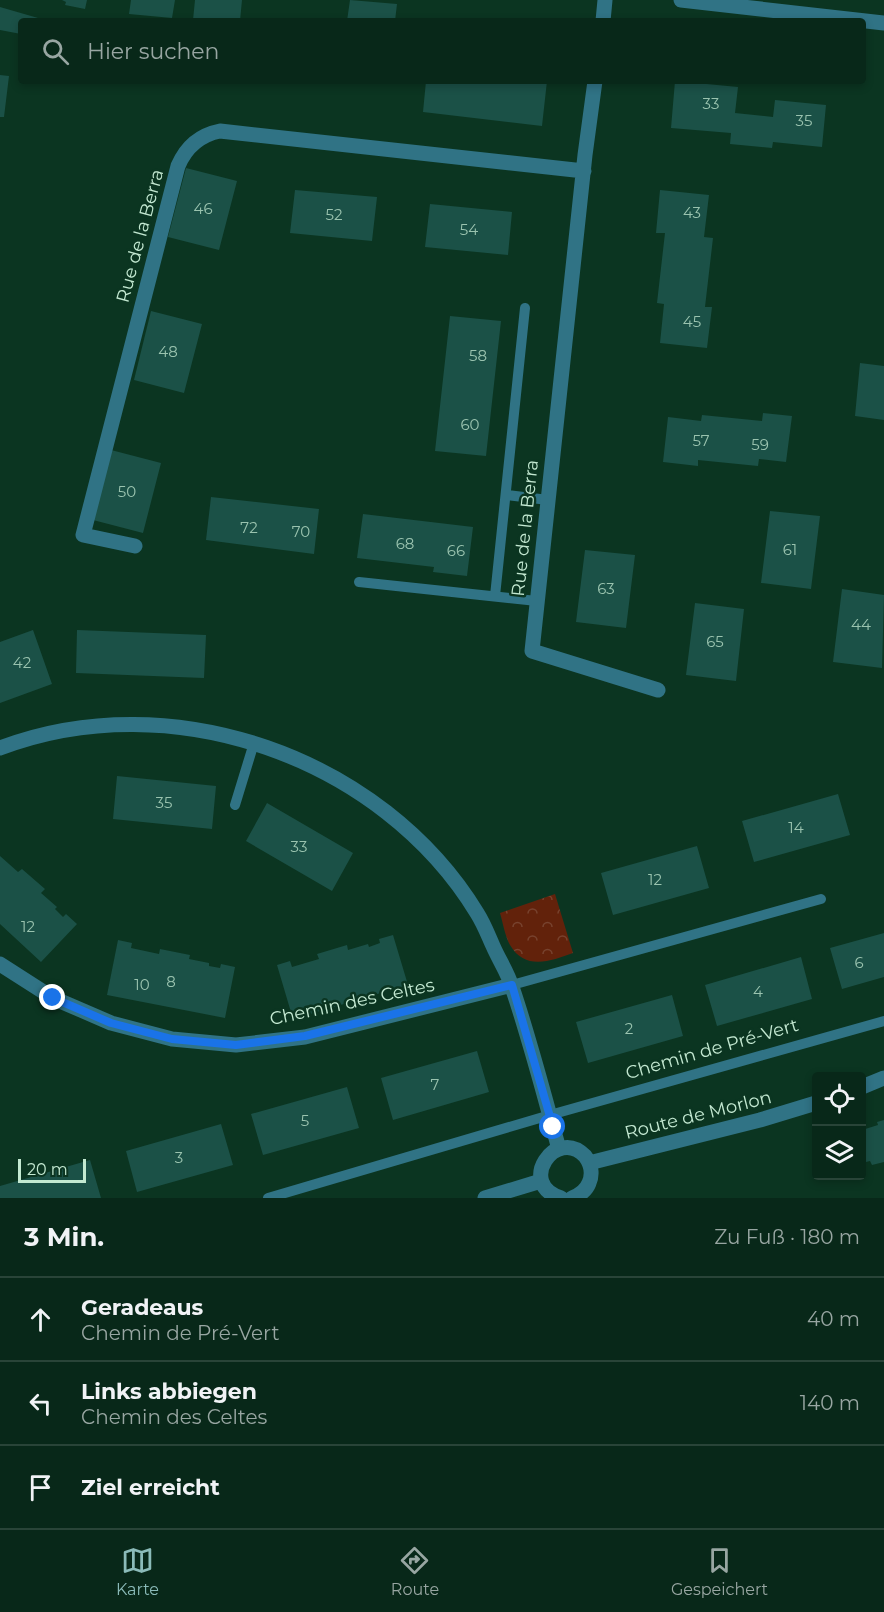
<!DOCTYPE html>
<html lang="de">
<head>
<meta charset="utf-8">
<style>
	body { margin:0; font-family:Montserrat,sans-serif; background:#163426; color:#f1f3f6 }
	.controls { position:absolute; right:18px; bottom:18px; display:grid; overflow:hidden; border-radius:6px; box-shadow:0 3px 9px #0003 }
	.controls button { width:54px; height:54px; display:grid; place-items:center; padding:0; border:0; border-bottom:2px solid #294438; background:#082819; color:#f1f3f6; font:30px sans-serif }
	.scale { position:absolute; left:18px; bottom:15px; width:68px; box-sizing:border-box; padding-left:6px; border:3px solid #c4e9d2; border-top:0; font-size:16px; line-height:21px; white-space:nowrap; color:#c4e9d2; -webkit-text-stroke:4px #0b3521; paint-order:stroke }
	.stop { position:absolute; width:18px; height:18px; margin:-14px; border:4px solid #1a73e8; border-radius:50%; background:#fff }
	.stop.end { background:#1a73e8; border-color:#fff; box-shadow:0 2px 6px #0008 }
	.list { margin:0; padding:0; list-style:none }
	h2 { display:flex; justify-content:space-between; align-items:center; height:78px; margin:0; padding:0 24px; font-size:26px }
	h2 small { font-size:20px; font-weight:400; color:#98a6a2 }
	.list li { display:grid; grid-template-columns:39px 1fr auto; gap:18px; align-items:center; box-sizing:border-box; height:84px; padding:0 24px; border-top:2px solid #294438 }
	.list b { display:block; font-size:22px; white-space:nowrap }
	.list p { margin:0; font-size:20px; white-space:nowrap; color:#98a6a2 }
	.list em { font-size:20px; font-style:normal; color:#98a6a2 }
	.icon { flex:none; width:33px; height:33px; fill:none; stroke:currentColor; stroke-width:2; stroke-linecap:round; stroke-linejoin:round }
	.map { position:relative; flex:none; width:884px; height:1198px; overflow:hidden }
	.search { position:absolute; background:#082819; box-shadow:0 3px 9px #0003; left:18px; right:18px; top:18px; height:66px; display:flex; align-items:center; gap:15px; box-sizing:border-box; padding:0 21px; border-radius:6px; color:#98a6a2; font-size:22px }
	.sheet { height:330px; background:#082819 }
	nav { display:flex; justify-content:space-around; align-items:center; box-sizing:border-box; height:84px; border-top:2px solid #294438; background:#082819; font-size:16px; color:#98a6a2 }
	nav a { display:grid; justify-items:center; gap:3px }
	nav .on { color:#8bbbb9 }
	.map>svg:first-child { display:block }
	.park { fill:url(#park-crowns) }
	.building { fill:#1b5147 }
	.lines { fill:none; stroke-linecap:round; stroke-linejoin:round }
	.lane { stroke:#307385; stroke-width:10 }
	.street { stroke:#307385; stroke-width:15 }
	.route { stroke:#1a73e8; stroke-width:8 }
	.labels { text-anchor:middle; stroke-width:5; stroke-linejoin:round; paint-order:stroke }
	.number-label { font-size:15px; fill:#9ac3af }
	.street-label { font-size:18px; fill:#c4e9d2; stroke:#0b3521 }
</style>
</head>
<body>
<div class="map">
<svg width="884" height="1198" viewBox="0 0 884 1198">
	<defs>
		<pattern id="park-crowns" width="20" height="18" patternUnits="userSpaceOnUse" patternTransform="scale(1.5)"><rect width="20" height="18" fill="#62220b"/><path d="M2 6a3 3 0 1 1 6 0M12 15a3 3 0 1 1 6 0" fill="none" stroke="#77422e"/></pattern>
	</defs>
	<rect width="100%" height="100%" fill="#0b3521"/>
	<!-- park -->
	<path class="park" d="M555,894l18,59c-22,8 -48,18 -63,-8 -5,-9 -7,-22 -10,-32z"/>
	<!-- building -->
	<path class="building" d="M62,0h25l-2,9 -20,-4 1,-3z
		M131,0h44l-3,18 -43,-4z
		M195,0h47l-2,21 -47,-1z
		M350,0l47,4 -2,17h-48z
		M0,7l38,11 -1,3h-16v13l-21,-4z
		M0,75l9,1 -5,41h-4z
		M426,81h121l-5,45 -119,-14z
		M675,81l63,6 -3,26 38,4 2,-17 51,5 -4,42 -49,-5 -1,6 -42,-4 1,-11 -60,-5z
		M186,168l51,13 -18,69 -51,-13z
		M295,190l82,7 -5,44 -82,-8z
		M660,190l49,5 -5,42 9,1 -8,69h7l-5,41 -47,-5 4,-39 -7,-1 8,-70h-9z
		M430,204l82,8 -4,43 -83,-8z
		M151,311l51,13 -18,69 -50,-13z
		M450,316l51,5 -15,135 -51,-5z
		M860,363l24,3v54l-29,-4z
		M763,413l29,3 -6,46 -27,-3 -1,7 -60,-6v6l-35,-4 5,-45 33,4 1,-6 60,6z
		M111,450l50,13 -18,70 -50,-13z
		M211,497l108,12 -5,45 -108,-14z
		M770,511l50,5 -9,73 -50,-6z
		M363,514l110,13 -6,49 -34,-4 1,-5 -77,-9z
		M585,550l50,5 -9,73 -50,-6z
		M842,589l42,6 -2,73 -49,-6z
		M695,603l49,6 -8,72 -50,-6z
		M33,630l19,54 -52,19v-61z
		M77,630l129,5 -2,43 -128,-5z
		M117,776l99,10 -4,43 -99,-10z
		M838,794l12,41 -96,27 -12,-41z
		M267,803l86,50 -21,38 -86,-50z
		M697,846l12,42 -96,27 -12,-42z
		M0,856l18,16 4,-3 23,20 -4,4 16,14 -2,2 8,8 3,-3 11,10 -36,38 -41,-38z
		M884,933v44l-42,12 -12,-41z
		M393,935l15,50 -115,34 -16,-54 13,-4 2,6 27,-8 -2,-5 30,-9 1,5 20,-6 1,3 11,-4 -1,-4z
		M118,940l14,3 -1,5 28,6 1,-5 30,6 -1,4 20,4v3l11,2 1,-4 14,3 -10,51 -118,-23z
		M801,957l11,42 -95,27 -12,-41z
		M672,995l11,41 -95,27 -12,-41z
		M477,1051l12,41 -96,28 -12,-42z
		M347,1087l12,41 -96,27 -12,-41z
		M884,1120v42l-12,3 -2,-4 -8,2v-33l16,-5 -1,-3z
		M221,1124l12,41 -96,27 -11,-41z
		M90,1160l11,38h-101v-12z"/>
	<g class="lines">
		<!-- lane -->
		<path class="lane" d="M507,495l41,5
			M359,582l178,19
			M495,596l30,-288
			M235,805l19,-62
			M512,985l309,-86
			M268,1198l282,-83 334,-94"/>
		<!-- street -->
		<path class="street" d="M681,0l203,23
			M603,21l2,-21
			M595,81l-10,74 -53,496 126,39
			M135,546l-52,-11 95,-369c8,-19 22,-31 42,-35l364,40
			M0,748c171,-65 382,9 477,165 7,11 11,22 16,33 6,14 15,27 19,41 18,53 32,108 47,162
			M0,964l53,34 58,25 61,16 64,6 69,-8 207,-52
			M862,1087l22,-9
			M589,1163l171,-43 56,-17
			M485,1198l56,-17
			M561,1198c-45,-14 -5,-72 24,-42 6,8 8,18 4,27 -3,8 -9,12 -17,15"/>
	</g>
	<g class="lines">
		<!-- route -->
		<path class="route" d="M53,998l58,25 61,16 64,6 69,-9 207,-51 41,142"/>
	</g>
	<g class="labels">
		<!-- number labels -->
		<g class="number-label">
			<text x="711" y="109">33</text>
			<text x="804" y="126">35</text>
			<text x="203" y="214">46</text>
			<text x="692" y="218">43</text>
			<text x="334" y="220">52</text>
			<text x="469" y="235">54</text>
			<text x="692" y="327">45</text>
			<text x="168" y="357">48</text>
			<text x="478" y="361">58</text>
			<text x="470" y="430">60</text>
			<text x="701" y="446">57</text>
			<text x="760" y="450">59</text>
			<text x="127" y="497">50</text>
			<text x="249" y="533">72</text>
			<text x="301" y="537">70</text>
			<text x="405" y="549">68</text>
			<text x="790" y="555">61</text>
			<text x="456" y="556">66</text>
			<text x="606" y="594">63</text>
			<text x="861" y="630">44</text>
			<text x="715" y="647">65</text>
			<text x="22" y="668">42</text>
			<text x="164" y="808">35</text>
			<text x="796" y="833">14</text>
			<text x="299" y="852">33</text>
			<text x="655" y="885">12</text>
			<text x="28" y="932">12</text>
			<text x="859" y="968">6</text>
			<text x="171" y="987">8</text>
			<text x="142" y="990">10</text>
			<text x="758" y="997">4</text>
			<text x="629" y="1034">2</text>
			<text x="435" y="1090">7</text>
			<text x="305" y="1126">5</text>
			<text x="179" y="1163">3</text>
		</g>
		<!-- street labels -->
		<g class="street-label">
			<text transform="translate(140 236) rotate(-75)" y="6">Rue de la Berra</text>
			<text transform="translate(525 528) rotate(-84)" y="6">Rue de la Berra</text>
			<text transform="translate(352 1002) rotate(-12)" y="6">Chemin des Celtes</text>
			<text transform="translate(712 1049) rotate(-16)" y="6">Chemin de Pré-Vert</text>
			<text transform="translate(698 1115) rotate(-14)" y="6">Route de Morlon</text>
		</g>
	</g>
</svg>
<div class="controls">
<button><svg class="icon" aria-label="locate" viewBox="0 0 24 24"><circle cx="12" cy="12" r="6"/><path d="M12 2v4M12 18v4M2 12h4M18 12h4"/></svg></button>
<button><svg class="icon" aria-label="layers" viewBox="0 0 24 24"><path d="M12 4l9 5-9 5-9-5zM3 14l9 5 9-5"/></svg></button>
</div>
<div class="scale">20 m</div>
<div class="stop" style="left:553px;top:1127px"></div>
<div class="stop end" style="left:53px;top:998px"></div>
<div class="search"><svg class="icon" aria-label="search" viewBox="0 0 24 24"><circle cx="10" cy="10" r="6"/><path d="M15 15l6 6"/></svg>Hier suchen</div>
</div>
<section class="sheet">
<h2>3 Min.<small>Zu Fuß · 180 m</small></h2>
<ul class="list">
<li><svg class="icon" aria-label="ahead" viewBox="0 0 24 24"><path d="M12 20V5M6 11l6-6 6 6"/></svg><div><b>Geradeaus</b><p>Chemin de Pré-Vert</p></div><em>40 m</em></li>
<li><svg class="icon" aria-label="left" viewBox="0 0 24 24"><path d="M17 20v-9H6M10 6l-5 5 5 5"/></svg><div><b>Links abbiegen</b><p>Chemin des Celtes</p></div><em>140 m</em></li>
<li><svg class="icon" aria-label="arrive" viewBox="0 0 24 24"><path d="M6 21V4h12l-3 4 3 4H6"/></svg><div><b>Ziel erreicht</b></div></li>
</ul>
</section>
<nav>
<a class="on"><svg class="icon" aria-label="map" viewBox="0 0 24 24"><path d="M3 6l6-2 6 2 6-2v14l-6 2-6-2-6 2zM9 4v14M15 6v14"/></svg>Karte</a>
<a><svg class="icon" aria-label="directions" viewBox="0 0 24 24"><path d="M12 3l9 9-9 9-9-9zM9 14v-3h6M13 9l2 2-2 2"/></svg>Route</a>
<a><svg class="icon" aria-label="saved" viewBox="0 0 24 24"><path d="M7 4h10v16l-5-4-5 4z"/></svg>Gespeichert</a>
</nav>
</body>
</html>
